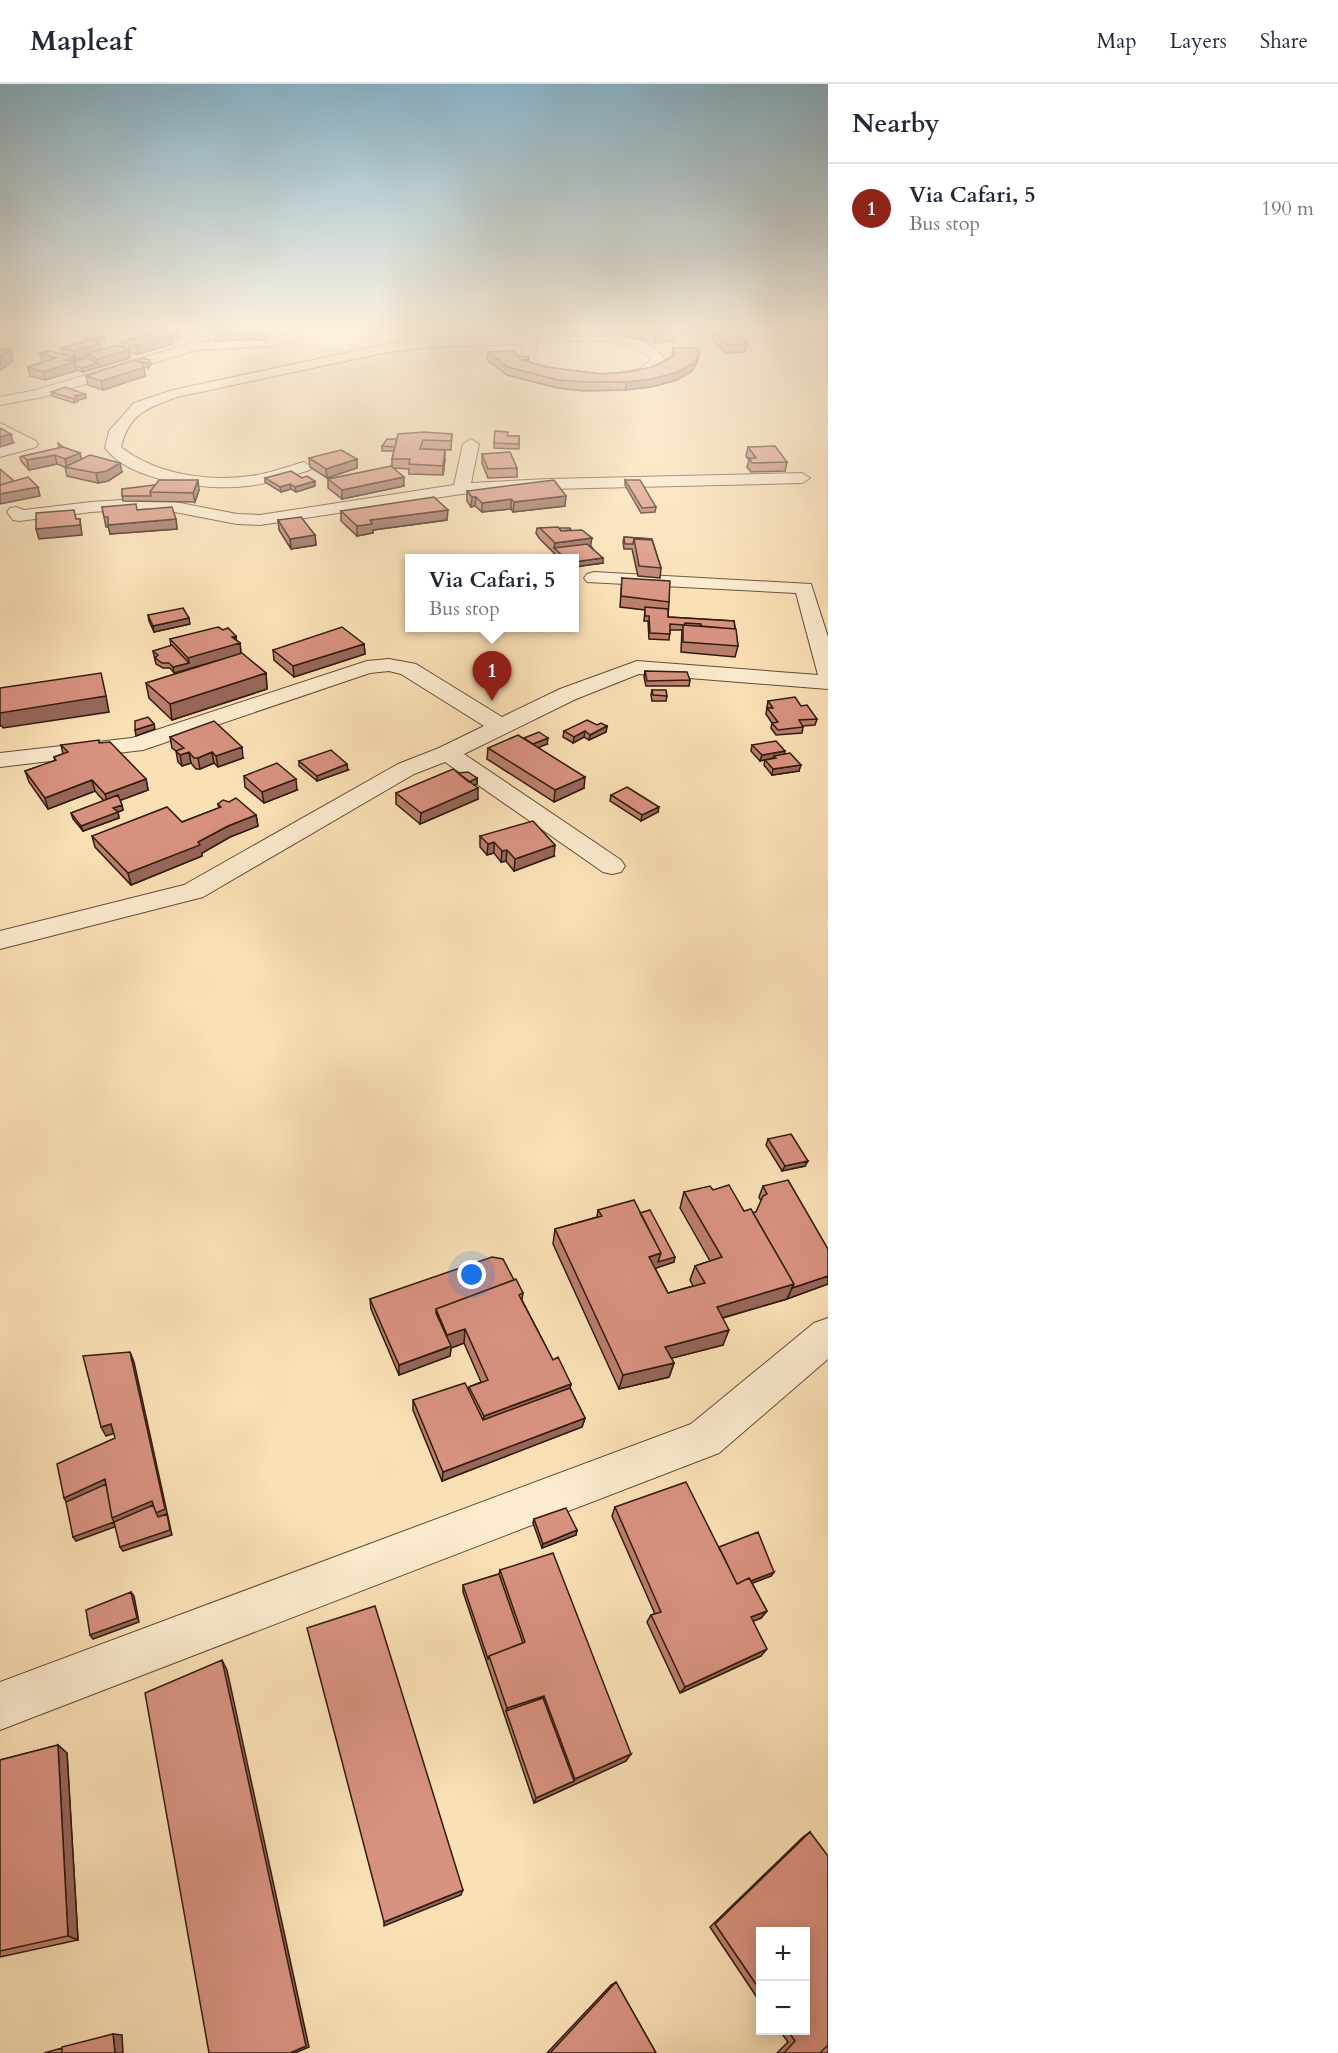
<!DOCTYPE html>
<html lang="en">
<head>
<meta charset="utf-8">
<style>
	body { margin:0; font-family:Cardo,serif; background:#f2f2f3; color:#1f2937 }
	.controls { position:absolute; right:18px; bottom:18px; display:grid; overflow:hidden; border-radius:0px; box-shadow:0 3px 15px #0003 }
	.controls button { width:54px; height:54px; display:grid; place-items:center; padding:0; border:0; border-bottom:2px solid #e0e1e3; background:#fff; color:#1f2937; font:30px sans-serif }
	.you { position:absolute; left:472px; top:1191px; width:21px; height:21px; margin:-15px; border:4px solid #fff; border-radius:50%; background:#1a73e8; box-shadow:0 0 0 9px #1a73e833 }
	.badge { display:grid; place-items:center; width:39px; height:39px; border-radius:50%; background:#8f2418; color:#fff; font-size:20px; font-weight:700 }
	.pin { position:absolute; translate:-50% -50px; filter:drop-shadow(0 2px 3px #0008) }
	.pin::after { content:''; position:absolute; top:32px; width:21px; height:18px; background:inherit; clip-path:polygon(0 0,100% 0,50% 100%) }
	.popup { position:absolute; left:405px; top:470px; width:174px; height:78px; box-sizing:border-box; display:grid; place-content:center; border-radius:0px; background:#fff; filter:drop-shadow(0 2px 4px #0005); font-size:20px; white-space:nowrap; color:#747a83 }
	.popup b { font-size:22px; color:#1f2937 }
	.popup::after { content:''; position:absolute; left:50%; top:100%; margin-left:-12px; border:12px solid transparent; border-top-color:#fff }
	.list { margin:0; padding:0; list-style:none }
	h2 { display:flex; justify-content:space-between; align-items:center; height:78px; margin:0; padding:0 24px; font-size:26px }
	h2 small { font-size:20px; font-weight:400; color:#747a83 }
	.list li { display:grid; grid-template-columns:39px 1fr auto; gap:18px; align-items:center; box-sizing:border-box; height:90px; padding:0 24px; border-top:2px solid #e0e1e3 }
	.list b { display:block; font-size:22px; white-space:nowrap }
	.list p { margin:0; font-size:20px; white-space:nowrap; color:#747a83 }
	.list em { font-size:20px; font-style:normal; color:#747a83 }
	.map { position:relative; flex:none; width:828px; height:1969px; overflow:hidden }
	header { display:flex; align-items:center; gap:36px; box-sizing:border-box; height:84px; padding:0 30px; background:#fff; border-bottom:2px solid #e0e1e3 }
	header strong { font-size:28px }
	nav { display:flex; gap:33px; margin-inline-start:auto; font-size:21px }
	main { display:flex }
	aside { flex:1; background:#fff }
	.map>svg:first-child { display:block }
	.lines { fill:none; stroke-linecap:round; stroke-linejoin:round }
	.minor-casing { stroke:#644c36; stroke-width:2 }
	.minor { fill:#fcebcf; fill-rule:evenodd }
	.wall { fill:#ba7e6e; stroke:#321b0c; stroke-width:1.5; fill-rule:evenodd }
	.shaded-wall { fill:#97665a; stroke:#321b0c; stroke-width:1.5 }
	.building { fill:#d89280; stroke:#321b0c; stroke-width:1.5 }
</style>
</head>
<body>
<header>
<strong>Mapleaf</strong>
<nav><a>Map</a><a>Layers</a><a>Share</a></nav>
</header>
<main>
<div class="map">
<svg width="828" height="1969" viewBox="0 0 828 1969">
	<rect width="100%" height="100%" fill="#fae0b5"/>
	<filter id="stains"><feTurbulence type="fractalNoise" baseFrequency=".00333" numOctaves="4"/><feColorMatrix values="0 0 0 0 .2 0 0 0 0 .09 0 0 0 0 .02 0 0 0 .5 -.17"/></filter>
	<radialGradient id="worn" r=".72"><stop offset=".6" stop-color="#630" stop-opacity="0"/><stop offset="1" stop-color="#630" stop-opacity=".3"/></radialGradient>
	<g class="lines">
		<!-- minor casing -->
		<g class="minor-casing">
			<path id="minor" d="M311,244h22l-2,3 -58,15 -77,4 -153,47 -43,8v-8l36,-7 159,-48 78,-4z
				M601,249c28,5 47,3 65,28l-17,14 -40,7 -5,-1 -2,-3 2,-3 36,-6 11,-9c-20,-28 -88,-18 -119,-17l5,5 -4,11 11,7 21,5 2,3 -2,3c-15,4 -36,-6 -46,-17l4,-11 -8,-5 -87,3 -45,6 -206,44c-29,11 -48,16 -56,50 34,27 86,35 129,29 18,-2 36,-9 54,-14l8,5 -2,3c-21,6 -41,14 -63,16 -39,5 -117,-4 -142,-38l4,-17 25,-28 39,-13 210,-45 45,-6z
				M0,339l36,18 2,3 -2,3 -36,10v-10l16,-4 -16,-9z
				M471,355l8,5 -8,39 78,-4 253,-6 8,5 -8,5 -253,6 -88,5 -201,31 -23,-1 -83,-16 -63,4 -72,9 -6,-1 -6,-8 3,-4 6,-1 8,3 67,-8 63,-4 83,16 23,1 194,-30 9,-41z
				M594,488l217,12 17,53v52l-189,-15 -63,25 -112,55 157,106 4,6 -4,6 -9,2 -9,-2 -158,-110 -31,12 -211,123 -203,52v-18l184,-46 214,-121 41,-16 45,-22 -83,-52 -12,-3 -19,2 -227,77 -143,17v-14l132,-15 235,-77 22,-2 27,5 86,53 58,-28 77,-28 181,14 -22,-82 -209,-11 -3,-4 3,-4z
				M828,1234v41l-109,94 -719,277v-48l691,-258 123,-101z"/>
		</g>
		<!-- minor -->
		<use href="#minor" class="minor"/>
	</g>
	<!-- wall -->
	<path class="wall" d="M93,244h17v3l-12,2 -5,-2z
		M160,244l19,9 -7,1 1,6 -36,10 -8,-2 1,6 -47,14 -7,-2 -31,10 -15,-4 -2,-9 15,-5 -1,-1 -2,-8 23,1 -2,-6 27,-7h-1l-1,-4h18l1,4 -8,1 5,7 21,-1 -1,-6 38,-11zM87,272v2l-12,3v-2z
		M214,244l40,3 1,3 11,2v4h-11v-1l-39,2z
		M570,244h90l14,12 -19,3 -37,-9 -45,-2z
		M715,244h12l20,16 -2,8 -19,1 -14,-13 1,-8 2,-1z
		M673,264l26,6 -2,8 -5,9 -15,9 -26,7 -26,3 -41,1 -27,-3 -50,-13 -20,-15 1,-8 41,6v4l16,5 56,7 27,-2 25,-5 19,-10z
		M134,276l17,4 -3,4 -4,-1 1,9 -42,14 -15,-5 -2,-9z
		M51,308l35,6 -8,2v1l-4,2 -22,-7z
		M495,347l13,5h11v13l-25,-1z
		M452,350l-1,16 -28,-1 22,10 -2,16 -34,-1v-5l-16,-1 11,18 -62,13 -14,-11v-9l64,-11v-9l2,-8h-12v-5z
		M58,359l7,5 15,5 1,7 41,12 -14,9 -10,2 -31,-7 -2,-9 -8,-3 -28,6 -8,-9 -1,-4 39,-9z
		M748,363l39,15 -2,9 -34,1 -4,-5 2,-7 -3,-4z
		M482,370l35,14v9l-29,1 -6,-15z
		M309,374l48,1v9l-30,10 -17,-11z
		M265,394l50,8 -19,6 -5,-3 -10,3 -16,-10z
		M625,396l31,27 -1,5 -14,1 -16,-28z
		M122,405l77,1 -4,12 -72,-1z
		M467,407l98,15 -52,6 -2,-3 -29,3 -7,-6 -4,1 -4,-6z
		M102,423l35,3 39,9 1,10 -67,5 -1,-7h-3z
		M341,427l106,9 -74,10v3l-16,3 -16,-15z
		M278,436l37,15 1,10 -25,4 -12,-19z
		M537,444l34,2 20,16 12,17 -29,4v-9h-15l-20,-20 -3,-5z
		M624,453l28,2 9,29 -1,10 -22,-2 -6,-27h-8l-1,-7z
		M622,494l47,24 -1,15 66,4 4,25 -3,11 -54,-5 1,-22h-12l-1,10 -20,-1 -1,-18h-4l1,-11 -25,-3z
		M148,531l42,9 -36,8 -5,-11z
		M170,555l67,2 3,2 1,10 25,20 1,16 -95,31 -23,-22 -3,-15 77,-24 -49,14 -4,-5h-7l-7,-4 -3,-13 18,-5z
		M364,560l1,10 -71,23 -20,-17 -1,-10z
		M645,587l45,9 -1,6h-43l-2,-9z
		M652,606l15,6 -1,5h-14l-1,-6z
		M768,617l33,5 16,13 -2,6 -13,1 1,1 -1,6 -26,2 -5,-7 1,-5 -6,-9z
		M597,641l10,1 -1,6 -17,8 -5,-3 -11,6 -10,-6 1,-6z
		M170,653l73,21 -25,9 -4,-4 -14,6h-4l-5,-6 -9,3 -4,-4 -2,-11 -4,-3z
		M524,654l23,6 -9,3 46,41 -30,14 -67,-43 1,-11z
		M100,659l46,36 2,11 -28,10 3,10 -5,2 1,6 -36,13 -10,-12 -2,-6 33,-12 -9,-10 -47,18 -19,-27 -4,-11 30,-10 -1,-4 9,-3 -2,-9z
		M752,661l33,6 -1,3 15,17 -27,4 -8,-10 1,-5 -5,1 -9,-10z
		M299,677l49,9 -31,11 -18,-15z
		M458,689l19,5v6l-3,1 4,14 -58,25 -24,-20v-11z
		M244,692l53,14 -33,13 -19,-16z
		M611,711l47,17 -17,9 -31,-20z
		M218,720l38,11 2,11 -28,11 -28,16v3l-71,29 -36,-38 -3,-11 90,-14 37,-14z
		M480,752l74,20 -40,15 -8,-10 -5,1 -7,-9 -7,2 -7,-8z
		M768,1055l37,27 -23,5 -16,-26z
		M763,1102l65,63v35l-41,15 -64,19v27l-52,13 3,5 -5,14 -50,12 -66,-145 2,-15 42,-12 1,-7 42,3 34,49 -19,6 13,25 25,-7 -3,-6 5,-14 15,-5 -30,-53 4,-16 29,-2 31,21 9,2 3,-1 5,-11 -2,-4z
		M514,1196l9,13 -1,7 31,60 17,28 15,30 -3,9 -140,54 -29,-71v-10l56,-11v-2l12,-5 -17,-39 -13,5 -1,8 -51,19 -28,-66 -1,-10z
		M615,1423l104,40 55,25 -3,4 -19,7 15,28 -6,7 -8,3 8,35 -81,37 -33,-71 4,-7 4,-1 -43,-98z
		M534,1435l43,11 -1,5 -34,13 -9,-25z
		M500,1486l126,191 -92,42 -71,-211v-7l36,-11z
		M58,1661l9,8 11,187 -78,17v-197z
		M810,1748l18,221h-51l11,-11 -8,-11h26l-46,-99v70l-50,-75 93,-90z
		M616,1898l40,71h-109l64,-68z"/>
	<!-- shaded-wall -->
	<path class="shaded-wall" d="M104,244h6v3l-12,2 -1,-4z
		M254,247l1,8 -39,2 -1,-8z
		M179,248v5l-7,1 1,6 -36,10 -1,-8 30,-12z
		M675,248l-1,8 -19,3 1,-8z
		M104,253l1,4 -12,2 -1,-4z
		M100,260l2,8 -15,2v2l-12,4 -1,-9z
		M11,265l2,12 -13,10v-14z
		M129,266l1,8 -31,9 -2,-8z
		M699,270l-2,8 -5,9 -15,9 -26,7 -26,3 2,-8z
		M74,273l2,9h-1l1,5 -31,9 -2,-8 22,-12z
		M150,276l1,4 -3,4 -1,-5z
		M98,279l1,4 -16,5 -1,-4z
		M143,279l2,13 -42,14 -2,-9z
		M85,310l1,4 -8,2v1l-4,2v-7z
		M11,350l2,9 -13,4v-10z
		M445,366v9l-2,16v-9z
		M80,369l2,10 -15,5 -2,-9z
		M55,371l2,9 -28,6 -2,-10z
		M357,375v9l-30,10 -1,-9z
		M120,379l2,9 -14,9 -10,2 -2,-10z
		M404,393v9l-62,13v-9z
		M198,396l1,10 -4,12 -2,-9z
		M315,397v5l-19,6 -1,-5z
		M290,400l1,5 -10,3 -1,-5z
		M38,403l2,9 -40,8v-13z
		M566,412l-1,10 -52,6 1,-10z
		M472,413h4l-1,9 -4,1z
		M511,415v10l-29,3v-9z
		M448,426l-1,10 -74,10v3l-16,3v-10l13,-6z
		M80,435l2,16 -43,4 -3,-10z
		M176,435l1,10 -67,5 -2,-9z
		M315,451l1,10 -25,4 -1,-10z
		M592,454l-2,10h-36l1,-5z
		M603,474v5l-29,4v-5z
		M189,534l1,6 -36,8 -1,-6z
		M236,552l1,8 3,-1 1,11 -67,19 -1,-6 16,-4 -1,-5z
		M364,560l1,10 -71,23 -1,-11z
		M266,589l1,16 -95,31 -2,-16z
		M106,612l3,16 -106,16 -1,-2h-2v-15z
		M154,640l1,5 -19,7 -1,-6z
		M607,642l-1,6 -17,8 1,-5z
		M585,647l-1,6 -11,6 1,-6z
		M548,654l-1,6 -19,8v-6z
		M242,663l1,11 -25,9 -2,-11z
		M785,667l-2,6 -9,-1 -1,2 -13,3 2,-6z
		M189,668l2,11 -9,3 -2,-11z
		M212,668l2,11 -14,6 -2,-11z
		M347,680l1,6 -31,11v-5z
		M801,681l-2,6 -27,4 1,-6z
		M585,693l-1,11 -30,14 1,-12z
		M477,694v6l-13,5 1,-5z
		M146,695l2,11 -40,15 -3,-11z
		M296,695l1,11 -33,13 -2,-11z
		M92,696l3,11 -47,18 -3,-11z
		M478,704v11l-58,25 1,-11z
		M122,721l1,5 -5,2 1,6 -36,13 -2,-5 32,-18z
		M659,723l-1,5 -17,9 1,-6z
		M256,731l2,11 -28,11 -28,16v3l-71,29 -3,-12 70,-31 30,-16z
		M494,758v11l-7,2 1,-11z
		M555,761l-1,11 -40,15 1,-12z
		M507,766l-1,11 -5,1 1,-11z
		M808,1077l-3,5 -23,5 3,-5z
		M661,1169l14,4 -1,5 -29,10 4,-15z
		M828,1192v8l-41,15 5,-11z
		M794,1200l-7,15 -76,22 6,-14z
		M465,1245l-1,14 -13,5 -1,8 -51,19v-10l48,-17v-13z
		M729,1246l-6,15 -62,16 4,-14z
		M130,1268l4,10 38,173 -49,16 -3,-4 -3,-21 -41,15 -3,-4 -4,-30 -5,-9 41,-19 47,22z
		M674,1279l-5,14 -50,12 4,-14z
		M571,1300l-3,14 -86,31 2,-13z
		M585,1334l-3,9 -140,54 1,-9z
		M111,1340l4,9 -9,3 -5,-9z
		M577,1446l-1,5 -34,13 1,-4z
		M774,1488l-3,4 -39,15 3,-4z
		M131,1508l3,4 5,26 -46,17 -3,-4z
		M767,1527l-6,7 -15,6 5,-7z
		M767,1565l-6,7 -81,37 5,-6z
		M222,1576l5,10 82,377 -14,6h-5z
		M544,1612l-3,9 -35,6 1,-3z
		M58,1661l9,8 11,187 -10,-4z
		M631,1670l-5,7 -92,42 2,-5 38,-17 1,-2z
		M463,1806l-2,5 -77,31v-4z
		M113,1950l9,1 1,18h-8z"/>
	<!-- building -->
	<path class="building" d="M160,244h12l7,4 -10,2 -5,-4 -2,1z
		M214,244h39l1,3 -39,2z
		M627,244h33l15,4 -19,3z
		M717,244h10l3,2 -10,1z
		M164,246l8,6 -36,10 -14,-4z
		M733,246l14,14 -19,1 -15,-13z
		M264,249l2,3h-12v-2z
		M99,250l5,3 -12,2 -6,-2z
		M91,256l9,4 -26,7 -13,-3z
		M116,261l13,5 -32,9 -10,-5z
		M673,264h25l1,6 -5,9 -16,9 -26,7 -25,3h-42l-27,-2 -51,-13 -19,-15 25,-1 6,6 10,-1v2l-6,2 22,7 56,7 27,-2 25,-5 21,-11z
		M0,265h11l-11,8z
		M49,267l25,6 -9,3 9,2 -31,10 -15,-5 28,-9 -16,-5z
		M87,274l11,5 -16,5 -7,-2 -1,-4h-1z
		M143,274l7,2 -3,3 -12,-2z
		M134,276l9,3v5l-42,13 -15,-5z
		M65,303l20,7 -11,2 3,1 -3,2 -23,-7z
		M0,344l11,6 -11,3z
		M495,347l13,1 -1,4h12v8l-25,-1z
		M424,348l28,2 -1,7 -28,-1 -3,9 25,1 -2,16 -34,-2 1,-5h-18l6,-25z
		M387,355h10l-2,8 -13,-1z
		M775,362l12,16 -35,1 -3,-5h7l-8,-11z
		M63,363l17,6 -15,6 -10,-4 -28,5 -4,-4z
		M341,366l16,9 -31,10 -17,-11z
		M510,368l7,16 -29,1 -6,-15z
		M90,371l30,8 -13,8 -11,2 -31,-6z
		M391,382l13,11 -62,13 -14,-11z
		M0,385l14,12 -14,4z
		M291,387l11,7 5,-2 8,5 -20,6 -5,-3 -10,3 -15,-9z
		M28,393l10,10 -38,7v-9z
		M159,396h39l-5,13 -43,-1z
		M554,396l12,16 -52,6 -3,-3 -29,4 -6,-6h-4l-5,-6z
		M625,396h15l16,27 -14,1z
		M155,401l-5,7 1,4h-29v-7z
		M434,413l14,13 -78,10 2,4 -15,2 -16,-15z
		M136,420l1,6 35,-3 4,12 -68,6v-8h-4l-2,-10z
		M74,426l2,9h4v6l-44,4v-16z
		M301,433l14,18 -25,4 -12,-19z
		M558,443l3,4 21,-1 10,8 -37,5 -15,-15z
		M559,444h11l1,2 -10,1z
		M624,453l28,2h-18l-1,5h-8z
		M634,455l18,1 9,28 -22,-2z
		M587,460l16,14 -29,4v-4h-9l-11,-10z
		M622,494l48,3 -1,21 -48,-6z
		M645,523l23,2v8l66,4 1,8 -34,-3v-2l-16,-1 -1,2 -14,-1v10l-20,-1 -1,-17h-4z
		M183,524l6,10 -36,8 -5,-11z
		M683,541l53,4 2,17 -55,-4z
		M218,543l5,3 5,-2 8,8 -4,1 8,6 -52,15 -18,-19z
		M342,543l22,17 -71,22 -20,-16z
		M172,561l17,18 -16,4 -4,-4h-7l-7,-5 3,-3 -5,-4z
		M242,569l24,20 -96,31 -24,-21z
		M645,587l42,1 3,8 -43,1z
		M101,589l5,23 -106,17v-25z
		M652,606h14l1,6 -14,-1z
		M795,613l6,9 6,-1 10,14 -18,1 4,7 -25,3 -6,-7 6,-1 -11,-14h6l-5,-7z
		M148,633l6,7 -19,6v-9z
		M587,636l10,5 4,-2 6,3 -17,9 -5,-4 -11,6 -10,-6z
		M214,637l28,26 -26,9 -4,-4 -14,6h-4l-5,-6 -9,3 -4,-4 8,-3 -14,-11z
		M539,648l9,6 -15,6 -9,-6z
		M518,651l67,42 -30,13 -67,-42z
		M99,656v3l11,-1 36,37 -41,15 -13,-14 -47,18 -20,-27 31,-11 -2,-3 14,-5 -7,-7z
		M776,657l9,10 -23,4 -10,-10z
		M331,666l16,14 -30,12 -18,-15z
		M790,669l11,12 -28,4 -8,-9 11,-2 -2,-2z
		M277,679l19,16 -34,13 -18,-16z
		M453,685l25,19 -57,25 -25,-20z
		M468,688l9,6 -8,4 -11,-9z
		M627,703l32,20 -17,8 -31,-20z
		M118,711l4,10 -9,3 5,4 -37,14 -10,-13z
		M236,714l20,17 -28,11 -30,16 2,3 -72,28 -36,-37 75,-29 15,15 39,-15 -3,-3 5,-4 6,2z
		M533,737l22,24 -40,14 -8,-9 -5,1 -8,-9 -6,2 -8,-8z
		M791,1050l17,27 -23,5 -17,-27z
		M788,1096l40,69v27l-36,12 2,-4 -41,-71 3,-1 7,-16 4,-2 -4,-8z
		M729,1101l15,26 7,-2 43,75 -77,23 12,23 -64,17 9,16 -51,12 -68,-146 47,-13 -4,-6 36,-10 27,53 -12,4 19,36 37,-10 -10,-17 27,-9 -38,-65 26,-6 3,4z
		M650,1126l25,47 -17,5 3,-9 -21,-40z
		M492,1173l11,2 11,21 -78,29v4l15,33 -52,19 -29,-66z
		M516,1195l7,14 -4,2 34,65 5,-3 13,27 -87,32 -15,-29 19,-7 -23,-51 -18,6 -11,-26z
		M130,1268l35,157 -9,4 -4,-12 -40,17 -7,-39 -41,19 -7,-34 58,-26 -4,-14 -10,3 -18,-71z
		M465,1299l18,37 87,-32 15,30 -142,54 -30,-72z
		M686,1398l51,102 12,-6 18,33 -16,6 16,32 -82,38 -34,-72 10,-3 -46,-105z
		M106,1400l6,34 2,4 -41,15 -7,-35z
		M153,1421l5,12 9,-3 3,16 -50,17 -6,-25z
		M566,1424l11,22 -34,14 -9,-25z
		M758,1448l16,40 -23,9 -2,-3 -12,6 -18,-37z
		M553,1469l78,201 -56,25 -31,-83 -37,12 -18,-52 36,-14 -25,-72z
		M499,1490l24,69 -34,13 -1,3 -25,-74z
		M131,1508l6,26 -47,17 -4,-25z
		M375,1522l88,284 -79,32 -77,-294z
		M222,1576l84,386 -16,7h-81l-64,-360z
		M543,1614l31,83 -38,17 -30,-87z
		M58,1661l10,191 -68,15v-191z
		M810,1748l18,24v189l-8,8h-36l11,-12 -7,-10h18v-99h-46v58l-45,-66z
		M616,1898l40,71h-106z
		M113,1950l2,19h-53v-6z
		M828,1961v8h-8z
		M62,1964v5h-18z"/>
	<!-- sky -->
	<linearGradient id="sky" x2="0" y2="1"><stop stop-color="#8ab8d0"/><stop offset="0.47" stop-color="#fdf1de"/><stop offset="1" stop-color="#fdf1de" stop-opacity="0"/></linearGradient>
	<rect width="828" height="520" fill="url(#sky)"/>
	<rect width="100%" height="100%" filter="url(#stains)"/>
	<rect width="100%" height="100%" fill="url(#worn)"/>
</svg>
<div class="controls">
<button>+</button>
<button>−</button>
</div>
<div class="you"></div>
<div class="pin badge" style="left:492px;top:617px">1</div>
<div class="popup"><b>Via Cafari, 5</b>Bus stop</div>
</div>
<aside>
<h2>Nearby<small></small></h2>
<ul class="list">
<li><span class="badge">1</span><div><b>Via Cafari, 5</b><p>Bus stop</p></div><em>190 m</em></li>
</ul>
</aside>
</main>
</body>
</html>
